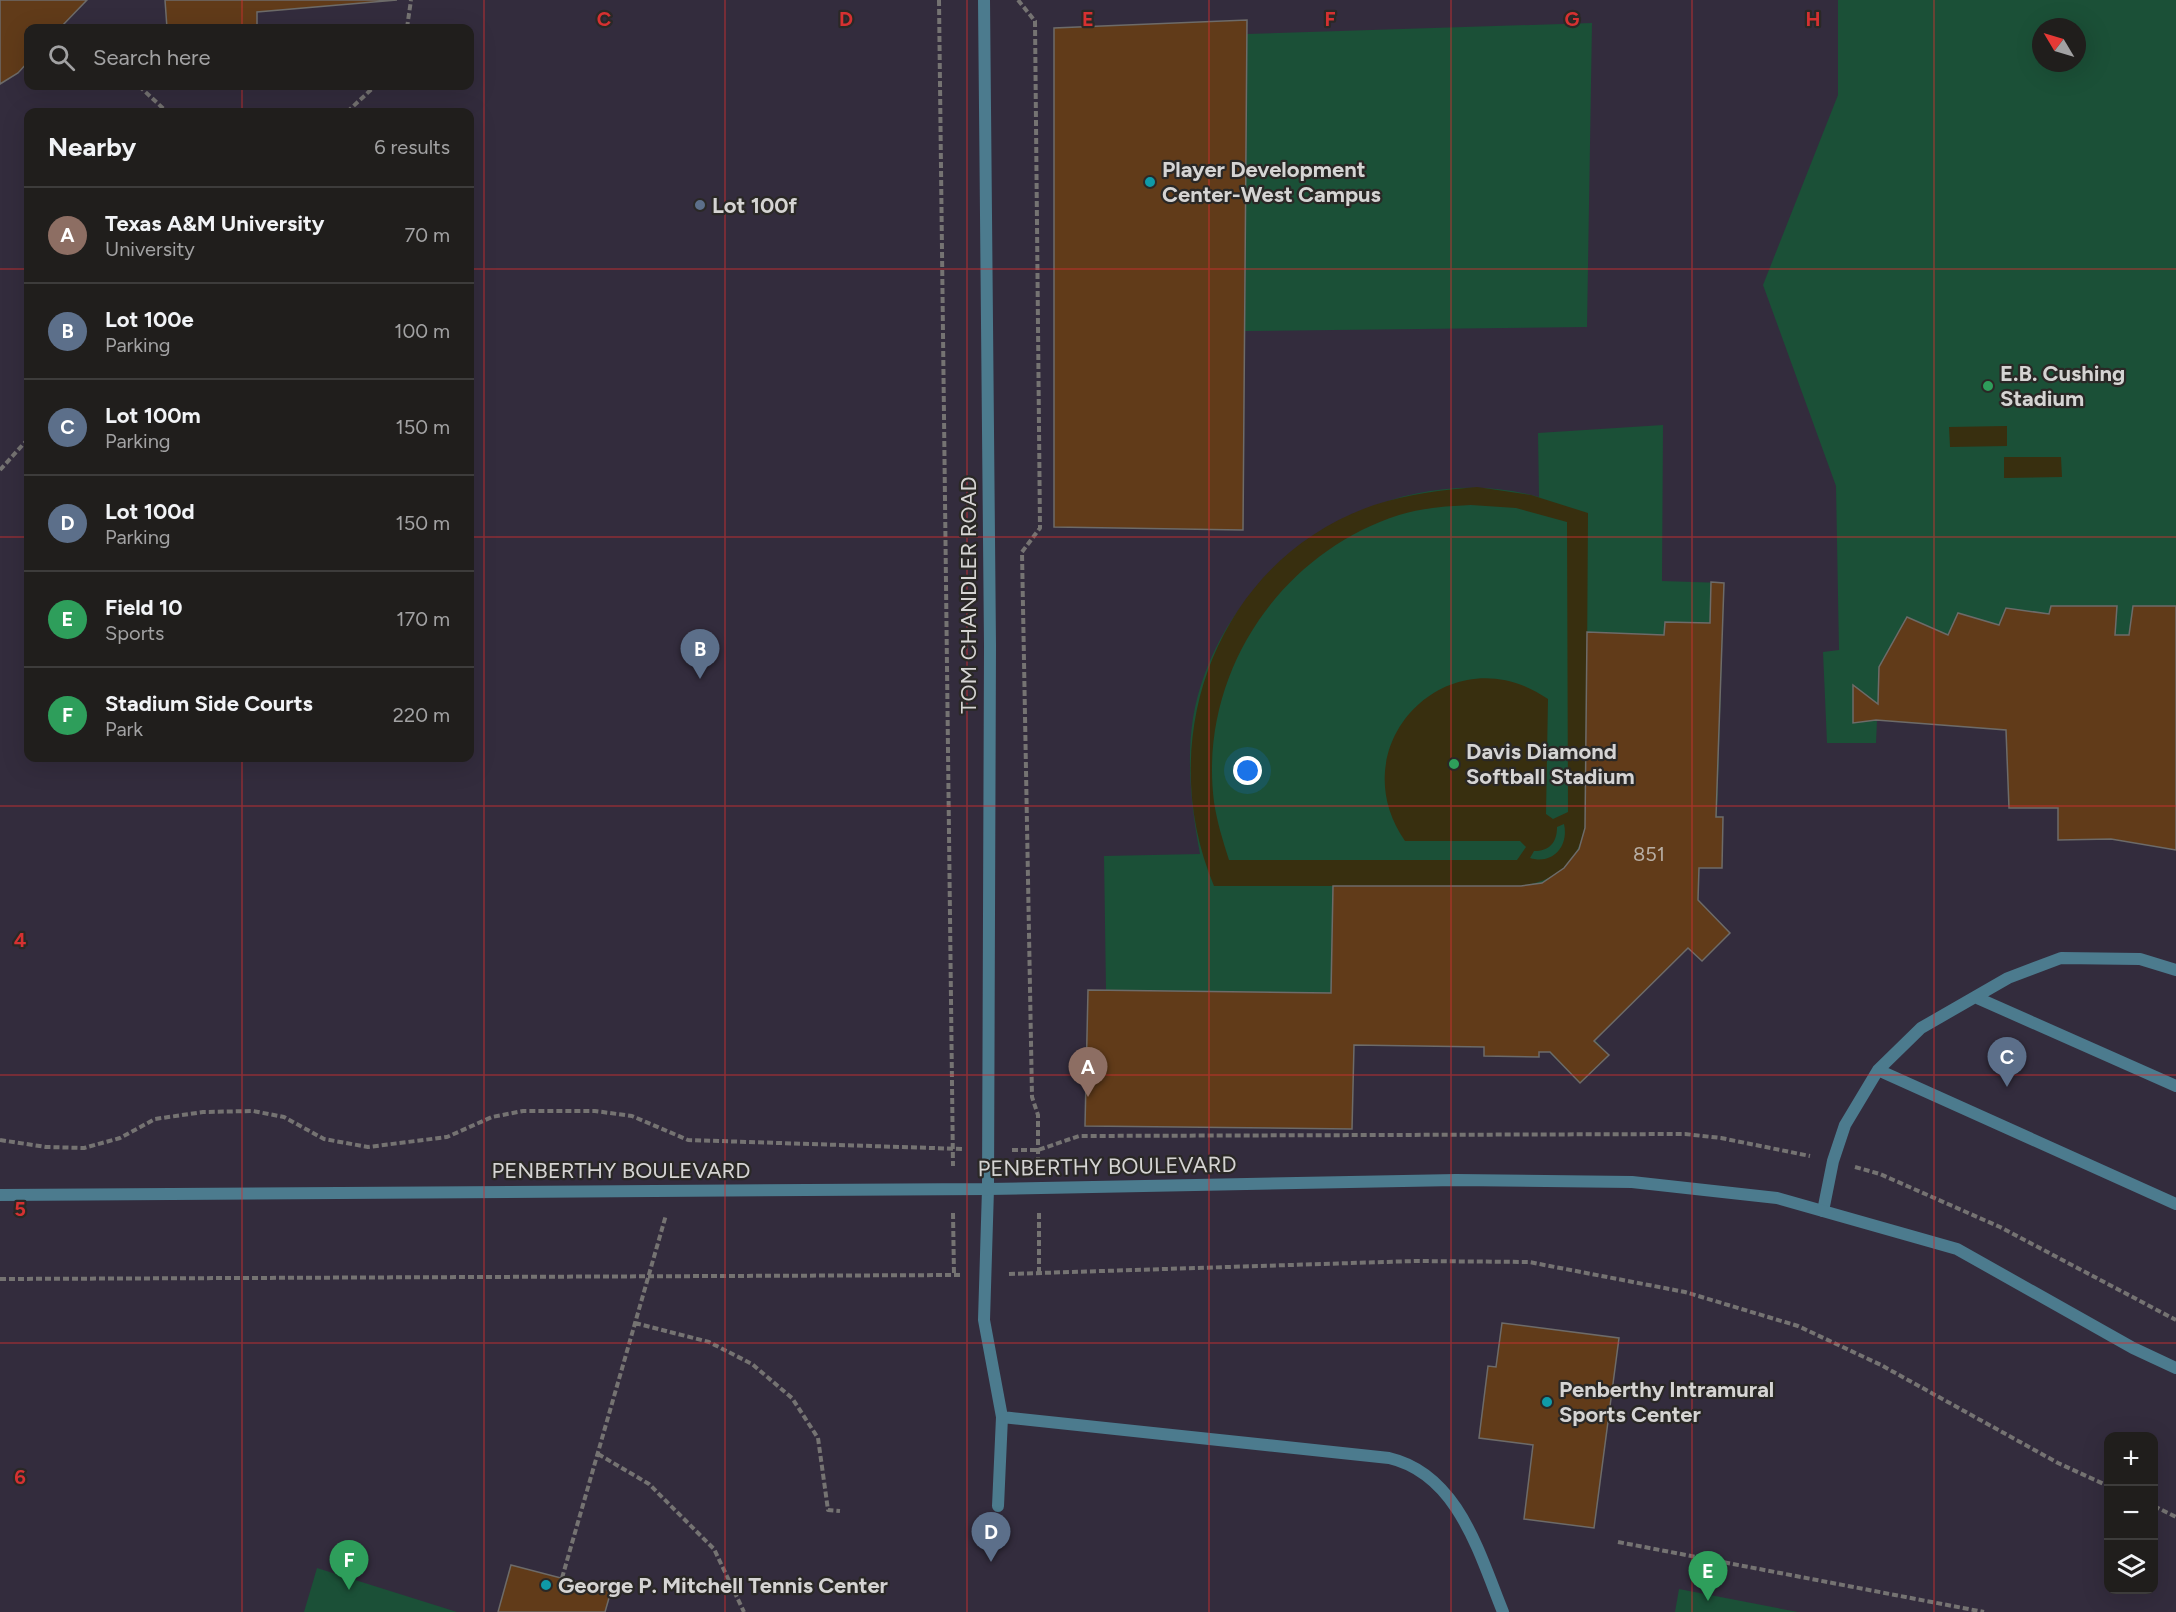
<!DOCTYPE html>
<html lang="en">
<head>
<meta charset="utf-8">
<style>
	body { margin:0; font-family:Figtree,sans-serif; background:#2d2b29; color:#f1f3f6 }
	.controls { position:absolute; right:18px; bottom:18px; display:grid; overflow:hidden; border-radius:12px; box-shadow:0 6px 24px #0002 }
	.controls button { width:54px; height:54px; display:grid; place-items:center; padding:0; border:0; border-bottom:2px solid #3d3c3b; background:#201e1c; color:#f1f3f6; font:30px sans-serif }
	.compass { position:absolute; left:2032px; top:18px; width:54px; height:54px; border-radius:50%; background:#201e1c; box-shadow:0 6px 24px #0002; rotate:308deg }
	.you { position:absolute; left:1248px; top:771px; width:21px; height:21px; margin:-15px; border:4px solid #fff; border-radius:50%; background:#1a73e8; box-shadow:0 0 0 9px #1a73e833 }
	.badge { display:grid; place-items:center; width:39px; height:39px; border-radius:50%; background:#f49e86; color:#fff; font-size:20px; font-weight:700 }
	.pin { position:absolute; translate:-50% -50px; filter:drop-shadow(0 2px 3px #0008) }
	.pin::after { content:''; position:absolute; top:32px; width:21px; height:18px; background:inherit; clip-path:polygon(0 0,100% 0,50% 100%) }
	.list { margin:0; padding:0; list-style:none }
	h2 { display:flex; justify-content:space-between; align-items:center; height:78px; margin:0; padding:0 24px; font-size:26px }
	h2 small { font-size:20px; font-weight:400; color:#a2a2a3 }
	.list li { display:grid; grid-template-columns:39px 1fr auto; gap:18px; align-items:center; box-sizing:border-box; height:96px; padding:0 24px; border-top:2px solid #3d3c3b }
	.list b { display:block; font-size:22px; white-space:nowrap }
	.list p { margin:0; font-size:20px; white-space:nowrap; color:#a2a2a3 }
	.list em { font-size:20px; font-style:normal; color:#a2a2a3 }
	.icon { flex:none; width:33px; height:33px; fill:none; stroke:currentColor; stroke-width:2; stroke-linecap:round; stroke-linejoin:round }
	.map { position:relative; flex:none; width:2176px; height:1612px; overflow:hidden }
	.search { position:absolute; background:#201e1c; box-shadow:0 6px 24px #0002; left:24px; top:24px; width:450px; height:66px; display:flex; align-items:center; gap:15px; box-sizing:border-box; padding:0 21px; border-radius:12px; color:#a2a2a3; font-size:22px }
	.panel { position:absolute; background:#201e1c; box-shadow:0 6px 24px #0002; left:24px; top:108px; width:450px; height:654px; border-radius:12px }
	.map>svg:first-child { display:block }
	.education { fill:#332c3d; fill-rule:evenodd }
	.green { fill:#1b5037; fill-rule:evenodd }
	.sand { fill:#382f0f; fill-rule:evenodd }
	.building { fill:#613b19; stroke:#6d6b69; stroke-width:1.5 }
	.lines { fill:none; stroke-linecap:round; stroke-linejoin:round }
	.path { stroke:#757372; stroke-width:4; stroke-dasharray:6 3; stroke-linecap:butt }
	.lane { stroke:#4c7b8e; stroke-width:12 }
	.street { stroke:#4c7b8e; stroke-width:12 }
	.grid { fill:none; stroke:#d63131; stroke-width:1.5; stroke-opacity:0.55 }
	.culture-dot { fill:#0f9aa8; stroke:#2a2826; stroke-width:2 }
	.service-dot { fill:#5c6f8a; stroke:#2a2826; stroke-width:2 }
	.leisure-dot { fill:#2e9e5b; stroke:#2a2826; stroke-width:2 }
	.labels { text-anchor:middle; stroke-width:4.5; stroke-linejoin:round; paint-order:stroke }
	.number-label { font-size:20px; fill:#b8aea4 }
	.poi-label { font-size:22px; font-weight:bold; fill:#d5d4d3; stroke:#2a2826; text-anchor:start }
	.street-label { font-size:22px; fill:#d5d4d3; stroke:#2a2826 }
	.grid-label { font-size:20px; text-anchor:middle; font-weight:bold; fill:#d63131; stroke:#2a2826; stroke-width:4.5; stroke-linejoin:round; paint-order:stroke }
</style>
</head>
<body>
<div class="map">
<svg width="2176" height="1612" viewBox="0 0 2176 1612">
	<rect width="100%" height="100%" fill="#2a2826"/>
	<!-- education -->
	<path class="education" d="M0,0h2176v1612h-2176zM2041,27h36v36h-36zM28,28h442v58h-442zM28,112h442v646h-442zM2108,1436h46v154h-46z"/>
	<!-- green -->
	<path class="green" d="M1838,0h338v839l-118,1v-32h-49l-3,-78 -129,-10 -1,23h-49l-4,-91 16,-2 -3,-164 -73,-201 75,-190zM2041,27h36v36h-36z
		M1592,23l-5,304 -342,4 2,-297z
		M1663,425l-1,156 62,2 -7,233 6,1 -1,51h-23l-1,32 32,33 -28,28 -14,-13 -93,92 14,15 -29,28 -31,-31h-10v5l-55,-1v-9l-130,-2 -2,84 -267,-3 21,-136 -2,-134 96,-2c-8,-44 -14,-91 -7,-136 27,-155 194,-263 346,-221l-1,-64z
		M317,1568l140,44h-153z
		M1679,1589l119,23h-123z"/>
	<!-- sand -->
	<path class="sand" d="M2007,426v20l-57,1 -1,-20z
		M2004,457h57l1,20 -58,1z
		M1477,487l54,8 57,18 -2,304c-4,41 -25,63 -65,69h-307c-62,-148 3,-327 160,-381 34,-11 68,-15 103,-18zM1471,505l45,3 51,14 1,290 -15,7 -7,-5 2,-115c-98,-68 -210,45 -143,142h115l6,6 -9,13h-288c-6,-19 -12,-38 -15,-58 -16,-126 64,-248 185,-287 23,-7 48,-9 72,-10zM1564,824c5,22 -11,41 -34,34l4,-7c15,0 23,-8 23,-24z"/>
	<!-- building -->
	<path class="building" d="M0,0h87l-27,28h-32v34l-10,11 -18,11z
		M165,0h232l-140,12v16h-90z
		M1247,20l-4,510 -189,-3v-499z
		M1711,582l13,1 -8,234h7l-1,51h-23l-1,32 32,33 -28,28 -14,-13 -94,93 15,14 -29,28 -30,-31h-11v5l-55,-1v-9l-130,-2 -2,84 -267,-3 3,-136 243,3 2,-107h188l21,-3 22,-15 15,-19 6,-21 2,-196 77,3 1,-13 45,1z
		M2051,606h66l-2,29h14l4,-29h43v244l-65,-11 -53,1v-32h-49l-3,-78 -130,-10 -23,3v-38l25,19 1,-37 28,-50 41,18 10,-22 41,12 7,-17 43,6z
		M1502,1323l117,15 -25,190 -70,-9 9,-74 -54,-7 9,-72 8,1z
		M511,1565l100,26 -6,21h-107z"/>
	<g class="lines">
		<!-- path -->
		<path class="path" d="M939,0l14,1166
			M1018,0l17,21 5,507 -18,24 10,545 6,18v50
			M407,28l4,-28
			M139,86l28,26
			M347,112l28,-26
			M0,470l28,-31
			M0,1140l46,7 38,1 36,-10 35,-19 48,-7 50,-1 31,6 40,22 44,8 79,-10 45,-20 31,-6h72l37,5 56,24 274,9
			M1012,1150h26l41,-14 606,-2 36,4 89,18
			M1855,1167l25,7 120,53 176,93
			M953,1213l1,62
			M1039,1273v-62
			M1009,1274l406,-13 114,1 156,30 113,34 83,39 177,98 50,23
			M0,1279l962,-4
			M635,1323l74,19 43,22 40,34 26,40 10,72 12,1
			M598,1454l51,30 65,65 30,63
			M2154,1506l22,11
			M1618,1542l366,70
			M562,1578l104,-363"/>
		<!-- lane -->
		<path class="lane" d="M1975,997l201,89
			M1878,1070l298,134
			M988,1189l-4,131 18,97 -4,89
			M1823,1211l10,-50 12,-36 33,-55 43,-42 87,-50 53,-20 79,1 36,11
			M1002,1417l387,41c69,16 90,95 114,154"/>
		<!-- street -->
		<path class="street" d="M984,0l6,645 -2,544
			M0,1195l988,-6 468,-9 176,2 145,16 180,51 176,99 43,20"/>
	</g>
	<!-- grid -->
	<path class="grid" d="M242,0v28M484,0v1612M725,0v1612M967,0v1612M1209,0v1612M1451,0v1612M1692,0v1612M1934,0v1612M242,86v26M0,269h28M470,269h1706M0,537h28M470,537h1706M242,758v854M0,806h2176M0,1075h2176M0,1343h2176"/>
	<!-- markers -->
	<g class="culture-dot">
		<circle cx="1150" cy="182" r="6"/>
		<circle cx="1547" cy="1402" r="6"/>
		<circle cx="546" cy="1585" r="6"/>
	</g>
	<circle class="service-dot" cx="700" cy="205" r="6"/>
	<g class="leisure-dot">
		<circle cx="1988" cy="386" r="6"/>
		<circle cx="1454" cy="764" r="6"/>
	</g>
	<g class="labels">
		<!-- number labels -->
		<g class="number-label">
			<text x="1649" y="861">851</text>
		</g>
		<!-- poi labels -->
		<g class="poi-label">
			<text x="1162" y="177">Player Development<tspan x="1162" dy="25">Center-West Campus</tspan></text>
			<text x="712" y="213">Lot 100f</text>
			<text x="2000" y="381">E.B. Cushing<tspan x="2000" dy="25">Stadium</tspan></text>
			<text x="1466" y="759">Davis Diamond<tspan x="1466" dy="25">Softball Stadium</tspan></text>
			<text x="1559" y="1397">Penberthy Intramural<tspan x="1559" dy="25">Sports Center</tspan></text>
			<text x="558" y="1593">George P. Mitchell Tennis Center</text>
		</g>
		<!-- street labels -->
		<g class="street-label">
			<text transform="translate(968 595) rotate(-90)" y="8">TOM CHANDLER ROAD</text>
			<text transform="translate(1107 1166) rotate(-1)" y="8">PENBERTHY BOULEVARD</text>
			<text x="621" y="1178">PENBERTHY BOULEVARD</text>
		</g>
	</g>
	<g class="grid-label">
		<text x="604" y="26">C</text>
		<text x="846" y="26">D</text>
		<text x="1088" y="26">E</text>
		<text x="1330" y="26">F</text>
		<text x="1572" y="26">G</text>
		<text x="1813" y="26">H</text>
		<text x="20" y="947">4</text>
		<text x="20" y="1216">5</text>
		<text x="20" y="1484">6</text>
	</g>
</svg>
<div class="controls">
<button>+</button>
<button>−</button>
<button><svg class="icon" aria-label="layers" viewBox="0 0 24 24"><path d="M12 4l9 5-9 5-9-5zM3 14l9 5 9-5"/></svg></button>
</div>
<svg class="compass" viewBox="-18 -18 36 36"><path d="M0-13l5 13h-10z" fill="#e53935"/><path d="M0 13l5-13h-10z" fill="#a2a2a3"/></svg>
<div class="you"></div>
<div class="pin badge" style="left:1088px;top:1097px;background:#8d6e63">A</div>
<div class="pin badge" style="left:700px;top:679px;background:#5c6f8a">B</div>
<div class="pin badge" style="left:2007px;top:1087px;background:#5c6f8a">C</div>
<div class="pin badge" style="left:991px;top:1562px;background:#5c6f8a">D</div>
<div class="pin badge" style="left:1708px;top:1601px;background:#2e9e5b">E</div>
<div class="pin badge" style="left:349px;top:1590px;background:#2e9e5b">F</div>
<div class="search"><svg class="icon" aria-label="search" viewBox="0 0 24 24"><circle cx="10" cy="10" r="6"/><path d="M15 15l6 6"/></svg>Search here</div>
<section class="panel">
<h2>Nearby<small>6 results</small></h2>
<ul class="list">
<li><span class="badge" style="background:#8d6e63">A</span><div><b>Texas A&amp;M University</b><p>University</p></div><em>70 m</em></li>
<li><span class="badge" style="background:#5c6f8a">B</span><div><b>Lot 100e</b><p>Parking</p></div><em>100 m</em></li>
<li><span class="badge" style="background:#5c6f8a">C</span><div><b>Lot 100m</b><p>Parking</p></div><em>150 m</em></li>
<li><span class="badge" style="background:#5c6f8a">D</span><div><b>Lot 100d</b><p>Parking</p></div><em>150 m</em></li>
<li><span class="badge" style="background:#2e9e5b">E</span><div><b>Field 10</b><p>Sports</p></div><em>170 m</em></li>
<li><span class="badge" style="background:#2e9e5b">F</span><div><b>Stadium Side Courts</b><p>Park</p></div><em>220 m</em></li>
</ul>
</section>
</div>
</body>
</html>
